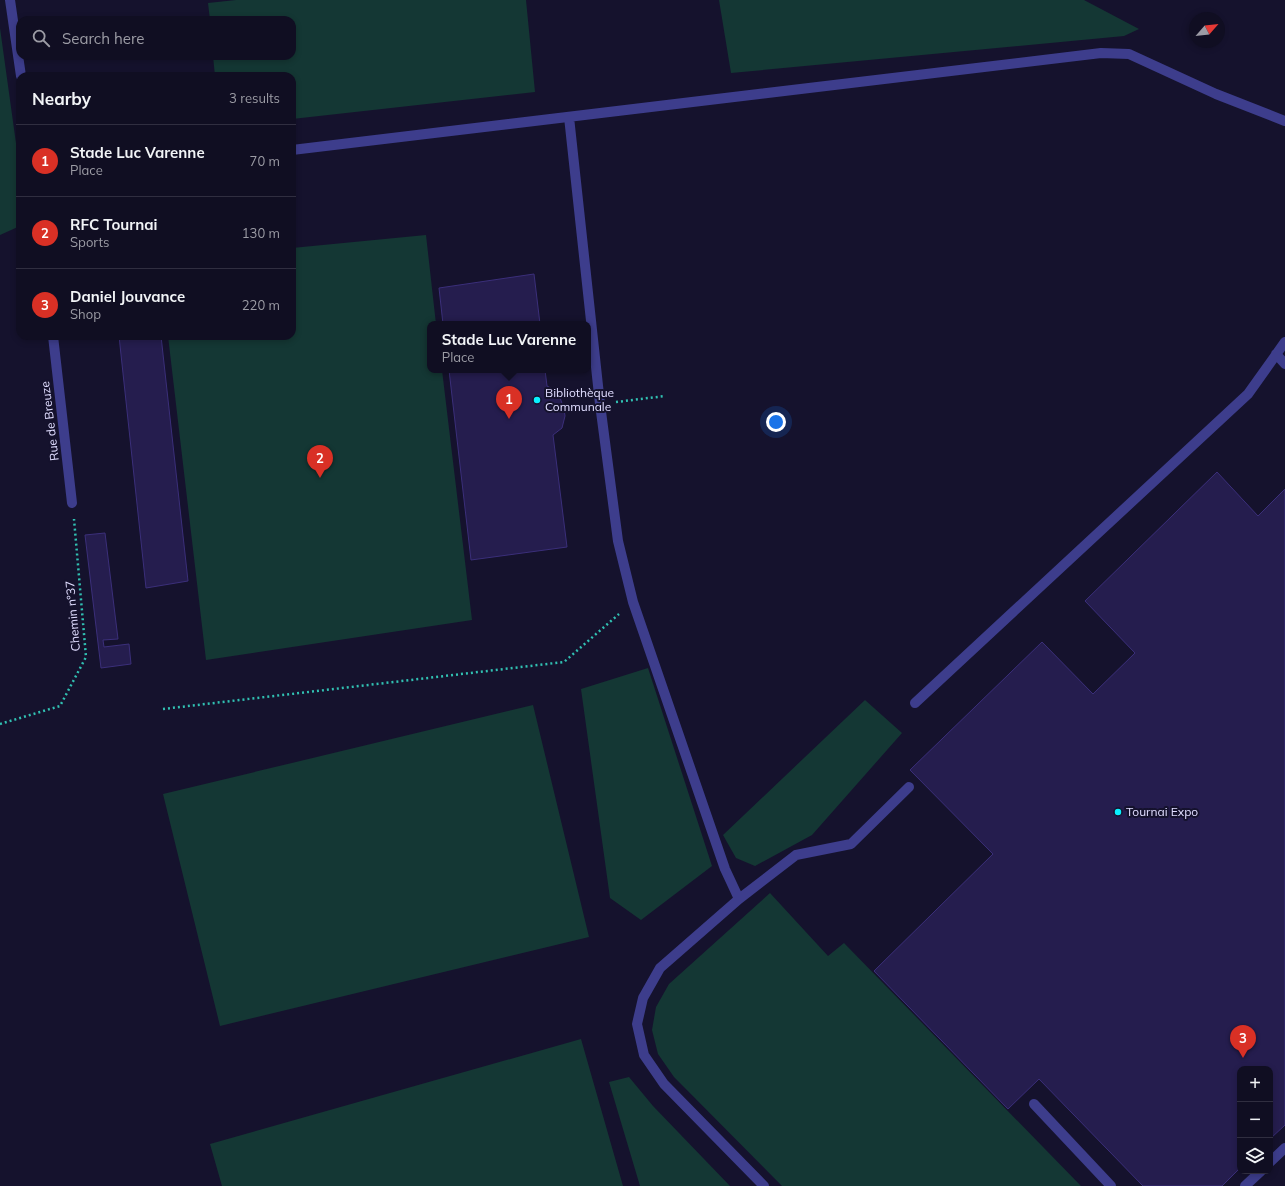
<!DOCTYPE html>
<html lang="en">
<head>
<meta charset="utf-8">
<style>
	body { margin:0; font-family:Mulish,sans-serif; background:#19172a; color:#f1f3f6 }
	.controls { position:absolute; right:12px; bottom:12px; display:grid; overflow:hidden; border-radius:8px; box-shadow:0 2px 6px #0003 }
	.controls button { width:36px; height:36px; display:grid; place-items:center; padding:0; border:0; border-bottom:1px solid #302e40; background:#100e22; color:#f1f3f6; font:20px sans-serif }
	.compass { position:absolute; left:1189px; top:12px; width:36px; height:36px; border-radius:50%; background:#100e22; box-shadow:0 2px 6px #0003; rotate:62deg }
	.you { position:absolute; left:776px; top:422px; width:14px; height:14px; margin:-10px; border:3px solid #fff; border-radius:50%; background:#1a73e8; box-shadow:0 0 0 6px #1a73e833 }
	.badge { display:grid; place-items:center; width:26px; height:26px; border-radius:50%; background:#d93025; color:#fff; font-size:13px; font-weight:700 }
	.pin { position:absolute; translate:-50% -33px; filter:drop-shadow(0 1px 2px #0008) }
	.pin::after { content:''; position:absolute; top:21px; width:14px; height:12px; background:inherit; clip-path:polygon(0 0,100% 0,50% 100%) }
	.popup { position:absolute; left:427px; top:321px; width:164px; height:52px; box-sizing:border-box; display:grid; place-content:center; border-radius:8px; background:#100e22; filter:drop-shadow(0 1px 3px #0005); font-size:13px; white-space:nowrap; color:#9c9ca5 }
	.popup b { font-size:15px; color:#f1f3f6 }
	.popup::after { content:''; position:absolute; left:50%; top:100%; margin-left:-8px; border:8px solid transparent; border-top-color:#100e22 }
	.list { margin:0; padding:0; list-style:none }
	h2 { display:flex; justify-content:space-between; align-items:center; height:52px; margin:0; padding:0 16px; font-size:17px }
	h2 small { font-size:13px; font-weight:400; color:#9c9ca5 }
	.list li { display:grid; grid-template-columns:26px 1fr auto; gap:12px; align-items:center; box-sizing:border-box; height:72px; padding:0 16px; border-top:1px solid #302e40 }
	.list b { display:block; font-size:15px; white-space:nowrap }
	.list p { margin:0; font-size:13px; white-space:nowrap; color:#9c9ca5 }
	.list em { font-size:13px; font-style:normal; color:#9c9ca5 }
	.icon { flex:none; width:22px; height:22px; fill:none; stroke:currentColor; stroke-width:2; stroke-linecap:round; stroke-linejoin:round }
	.map { position:relative; flex:none; width:1285px; height:1186px; overflow:hidden }
	.search { position:absolute; background:#100e22; box-shadow:0 2px 6px #0003; left:16px; top:16px; width:280px; height:44px; display:flex; align-items:center; gap:10px; box-sizing:border-box; padding:0 14px; border-radius:12px; color:#9c9ca5; font-size:15px }
	.panel { position:absolute; background:#100e22; box-shadow:0 2px 6px #0003; left:16px; top:72px; width:280px; height:268px; border-radius:12px }
	.map>svg:first-child { display:block }
	.green { fill:#143734 }
	.building { fill:#251d4e; stroke:#3b2f7a }
	.lines { fill:none; stroke-linecap:round; stroke-linejoin:round }
	.path { stroke:#31c0b2; stroke-width:2.5; stroke-dasharray:2 3; stroke-linecap:butt }
	.minor { stroke:#3d3d8c; stroke-width:10 }
	.poi-dot { fill:#09f0ff; stroke:#15122d; stroke-width:1.5 }
	.labels { text-anchor:middle; stroke-width:4; stroke-linejoin:round; paint-order:stroke }
	.poi-label { font-size:12px; fill:#e0ddff; stroke:#15122d; text-anchor:start }
	.street-label { font-size:12px; fill:#e0ddff; stroke:#15122d }
</style>
</head>
<body>
<div class="map">
<svg width="1285" height="1186" viewBox="0 0 1285 1186">
	<rect width="100%" height="100%" fill="#15122d"/>
	<!-- green -->
	<path class="green" d="M236,0h290l9,92 -243,27v-43h-77l-2,-20h79v-36h-82l-2,-17z
		M719,0h365l55,29 -15,7 -393,37z
		M0,28l20,144v54l-20,9z
		M426,235l10,89h-6v46h12l30,250 -266,40 -38,-324h124v-88z
		M648,668l64,198 -71,54 -31,-22 -29,-209z
		M865,700l37,33 -90,102 -57,31 -19,-8 -13,-23z
		M533,705l56,232 -369,89 -57,-232z
		M770,893l58,63 16,-13 237,243h-299l-108,-109 -16,-23 -6,-24 4,-23 13,-23z
		M581,1039l42,147h-401l-12,-42z
		M629,1077l24,29 77,80h-90l-31,-104z"/>
	<!-- building -->
	<path class="building" d="M534,274l6,50h-97l-4,-36z
		M119,336h42l27,245 -42,7z
		M449,370h96l2,16 11,6 6,17 1,7 -3,12 -9,7 14,112 -96,13z
		M1217,472l41,44 27,-27v636l-15,14v-70h-30v99l-18,18h-79l-104,-107 -31,30 -134,-138 119,-117 -83,-84 132,-128 51,52 42,-41 -50,-52z
		M105,533l13,106 -15,1 1,7 25,-3 2,20 -30,4 -16,-133z"/>
	<g class="lines">
		<!-- path -->
		<path class="path" d="M616,402l49,-6
			M564,409l19,-3
			M163,709l401,-47 55,-48
			M0,724l60,-18 26,-49 -12,-138"/>
		<!-- minor -->
		<path class="minor" d="M10,0l11,76
			M569,117l31,287 18,137 15,61 92,267 14,30 -79,69 -17,30 -6,26 7,31 20,29 100,102
			M292,150l809,-97 28,1 87,40 69,27
			M53,336l19,167
			M1276,354l9,10
			M915,703l333,-309 37,-52
			M739,899l57,-44 55,-11 58,-57
			M1034,1104l77,82
			M1270,1162l15,-14
			M1245,1186l16,-15"/>
	</g>
	<!-- markers -->
	<g class="poi-dot">
		<circle cx="537" cy="400" r="4"/>
		<circle cx="1118" cy="812" r="4"/>
	</g>
	<g class="labels">
		<!-- poi labels -->
		<g class="poi-label">
			<text x="545" y="397">Bibliothèque<tspan x="545" dy="14">Communale</tspan></text>
			<text x="1126" y="816">Tournai Expo</text>
		</g>
		<!-- street labels -->
		<g class="street-label">
			<text transform="translate(50 421) rotate(-97)" y="4">Rue de Breuze</text>
			<text transform="translate(73 616) rotate(-95)" y="4">Chemin n°37</text>
		</g>
	</g>
</svg>
<div class="controls">
<button>+</button>
<button>−</button>
<button><svg class="icon" aria-label="layers" viewBox="0 0 24 24"><path d="M12 4l9 5-9 5-9-5zM3 14l9 5 9-5"/></svg></button>
</div>
<svg class="compass" viewBox="-18 -18 36 36"><path d="M0-13l5 13h-10z" fill="#e53935"/><path d="M0 13l5-13h-10z" fill="#9c9ca5"/></svg>
<div class="you"></div>
<div class="pin badge" style="left:509px;top:419px">1</div>
<div class="popup"><b>Stade Luc Varenne</b>Place</div>
<div class="pin badge" style="left:320px;top:478px">2</div>
<div class="pin badge" style="left:1243px;top:1058px">3</div>
<div class="search"><svg class="icon" aria-label="search" viewBox="0 0 24 24"><circle cx="10" cy="10" r="6"/><path d="M15 15l6 6"/></svg>Search here</div>
<section class="panel">
<h2>Nearby<small>3 results</small></h2>
<ul class="list">
<li><span class="badge">1</span><div><b>Stade Luc Varenne</b><p>Place</p></div><em>70 m</em></li>
<li><span class="badge">2</span><div><b>RFC Tournai</b><p>Sports</p></div><em>130 m</em></li>
<li><span class="badge">3</span><div><b>Daniel Jouvance</b><p>Shop</p></div><em>220 m</em></li>
</ul>
</section>
</div>
</body>
</html>
